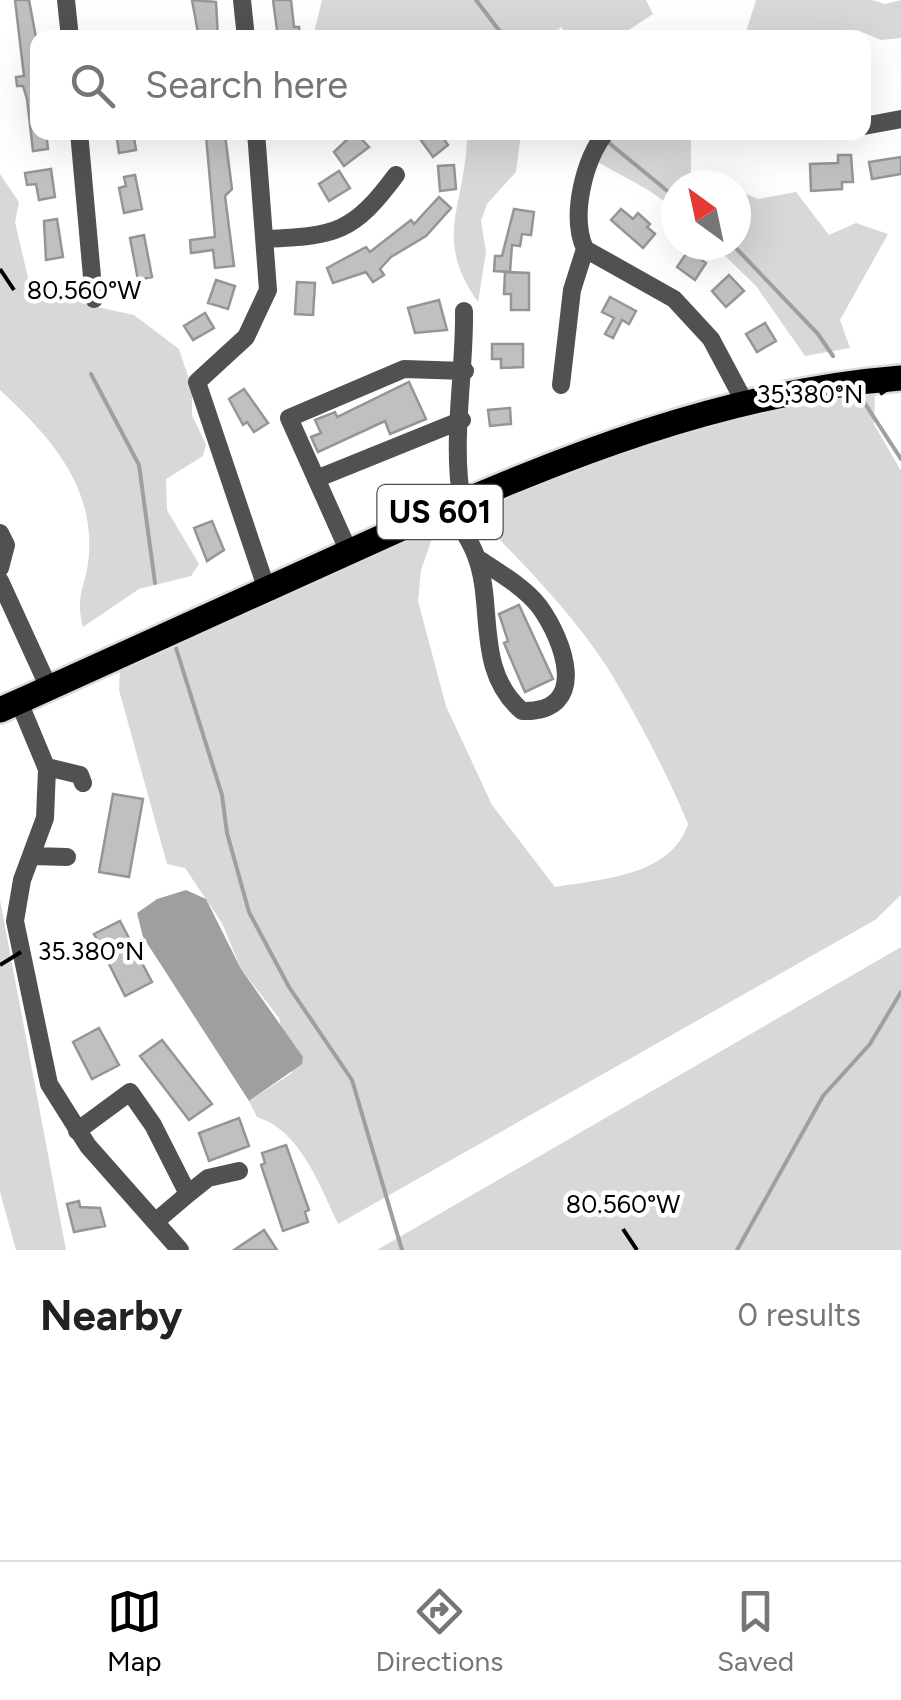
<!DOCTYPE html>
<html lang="en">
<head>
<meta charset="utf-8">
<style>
	body { margin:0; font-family:Figtree,sans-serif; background:#f2f2f2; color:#222 }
	.compass { position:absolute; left:661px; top:170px; width:90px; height:90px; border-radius:50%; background:#fff; box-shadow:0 10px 40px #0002; rotate:327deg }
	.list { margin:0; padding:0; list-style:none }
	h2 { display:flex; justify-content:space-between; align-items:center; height:130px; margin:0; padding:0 40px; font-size:42px }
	h2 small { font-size:32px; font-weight:400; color:#767676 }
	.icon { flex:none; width:55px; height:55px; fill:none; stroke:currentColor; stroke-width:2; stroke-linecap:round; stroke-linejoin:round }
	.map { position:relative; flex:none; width:901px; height:1250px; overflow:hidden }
	.search { position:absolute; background:#fff; box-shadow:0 10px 40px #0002; left:30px; right:30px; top:30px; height:110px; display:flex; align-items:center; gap:25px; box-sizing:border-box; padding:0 35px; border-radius:20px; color:#767676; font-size:38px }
	.sheet { height:310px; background:#fff }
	nav { display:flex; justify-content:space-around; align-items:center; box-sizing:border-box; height:140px; border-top:2px solid #e0e0e0; background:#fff; font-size:28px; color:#767676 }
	nav a { display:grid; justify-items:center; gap:5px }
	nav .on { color:#000 }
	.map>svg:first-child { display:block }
	.green { fill:#d8d8d8 }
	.water { fill:#9f9f9f }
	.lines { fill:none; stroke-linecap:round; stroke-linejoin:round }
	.stream { stroke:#9f9f9f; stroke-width:4 }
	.building { fill:#c0c0c0; stroke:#959595; stroke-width:2.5 }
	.highway-casing { stroke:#dbdbdb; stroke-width:30 }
	.minor { stroke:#515151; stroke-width:18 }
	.highway { stroke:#000; stroke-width:25 }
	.ticks { fill:none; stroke:#000; stroke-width:4 }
	.labels { text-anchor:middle; stroke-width:9; stroke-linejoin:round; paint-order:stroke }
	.shield { fill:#fff; stroke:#4c4c4c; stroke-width:2.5 }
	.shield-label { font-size:32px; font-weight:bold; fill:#000 }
	.ticks-label { font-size:25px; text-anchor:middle; fill:#000; stroke:#fff; stroke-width:9; stroke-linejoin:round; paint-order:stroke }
</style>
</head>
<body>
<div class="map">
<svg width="901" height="1250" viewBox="0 0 901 1250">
	<rect width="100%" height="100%" fill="#fff"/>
	<!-- green -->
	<path class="green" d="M322,0h324l7,14 -35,23h-50l-7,-10 -11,11 -237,-1z
		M756,0h116l13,4 16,-4v38l-20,2 -24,-10 -28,7h-81l-3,-2z
		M461,133h60l-5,39 -29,32 -6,17 5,31 -8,50c-45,-64 -14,-92 -11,-163z
		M615,133h76v43l8,9h-23v26c-25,-23 -52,-33 -80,-50z
		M0,174l19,28 -4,20 14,60 59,23 46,10 45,34 13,39v27l14,30 -3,11 -37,23 1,31 32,54 -8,12 -52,13 -56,38c-9,-34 5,-43 6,-75 4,-70 -42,-118 -89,-162z
		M736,190l22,9 38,-7 33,43 27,-12 32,11 -48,86 10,28 -45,8 -49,-70 -42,-41h22z
		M875,393l-1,31 27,47v424l-26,25 -537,304c-18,-38 -38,-94 -81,-107l-8,-16 43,-28 -13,-55 -38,-49 -19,-46 -37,-55 -18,-4 -48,-174 1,-22 317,-144 -16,46 -3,31 28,105 46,99 63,82c47,-8 116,-11 133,-63 -22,-53 -51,-108 -81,-157 -37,-57 -89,-108 -136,-157l229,-86z
		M0,900l66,350h-50l-16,-58z
		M901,947v303h-524z"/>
	<!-- water -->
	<path class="water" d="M186,890l20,9 35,70 62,88 -1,7 -53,37 -106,-164 -6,-24 20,-14z"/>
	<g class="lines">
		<!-- stream -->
		<path class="stream" d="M476,0l29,38
			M609,143l67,55
			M733,245l85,89 15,22
			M91,374l48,91 16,118
			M862,399l39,60
			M176,648l46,147 5,38 22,79 40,75 63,93 50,170
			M737,1250l86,-154 47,-52 31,-52"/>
	</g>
	<!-- building -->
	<path class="building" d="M15,0h14l9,48v84h8l2,17 -15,2 -6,-52 -4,-13h-6l-1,-9 8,-1z
		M192,0l24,2 2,36h-19z
		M273,0h18l3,27h5l1,9 -22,2z
		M116,132h17l3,18 -17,3z
		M355,132l14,15 -25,19 -10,-14z
		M428,132h11l9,13 -15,12 -13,-18z
		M225,135l7,54 -7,7 9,70 -19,2 -2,-18 -22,3 -1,-13 25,-3 -9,-101z
		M838,155h13l2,27h-11v7l-31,2 -1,-27 28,-1z
		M901,157v17l-29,5 -3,-17z
		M454,165l2,24 -16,2 -2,-25z
		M51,169l4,28 -16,3 -3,-16 -9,1 -2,-12z
		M339,171l11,17 -21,13 -10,-17z
		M135,175l7,34 -18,4 -5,-25 7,-2 -2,-9z
		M439,197l12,11 -25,28 -35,21 -11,12 4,6 -11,7 -7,-10 -33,11 -6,-15 39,-21 4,5 41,-32 3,4z
		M514,209l20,3 -3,23 -9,-1 -2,12 -8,-1 -2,27 -16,-1 1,-15h7z
		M621,209l12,10 5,-6 12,11 -3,3 8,7 -12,14 -32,-28z
		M57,219l6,38 -17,3 -2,-39z
		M144,235l8,42 -14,3 -8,-42z
		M688,251l18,12 -11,17 -18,-13z
		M505,272l24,1v37h-18v-16h-7z
		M729,275l15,16 -18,16 -14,-16z
		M216,280l19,6 -7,23 -20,-6z
		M297,282l18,1 -2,32 -18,-1z
		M610,297l26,14 -7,13 -7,-4 -9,18 -8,-4 9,-16 -12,-6z
		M439,300l8,30 -32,3 -7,-25z
		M205,313l9,15 -21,12 -9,-14z
		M765,323l11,18 -19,11 -11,-18z
		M492,344h31v23l-22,1v-9h-9z
		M409,382l17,37 -36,15 -5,-13 -67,31 -7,-15 10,-4 -6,-13 20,-8 2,5z
		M244,389l24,34 -14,9 -7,-10 -4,3 -14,-26z
		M510,408l1,16 -21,2 -2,-16z
		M212,521l12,29 -17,11 -13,-33z
		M519,605l34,74 -28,13 -21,-49 4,-2 -9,-27z
		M113,794l30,5 -14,78 -30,-5z
		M120,921l32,61 -27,14 -31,-62z
		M99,1028l20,37 -27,14 -19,-37z
		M162,1040l50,64 -23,16 -49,-64z
		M239,1118l10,28 -40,15 -10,-28z
		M286,1145l23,65 -4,2 3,10 -25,9 -22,-66 4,-2 -3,-10z
		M79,1201l1,6 20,1 5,18 -31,6 -7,-28z
		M264,1230l13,20h-43z"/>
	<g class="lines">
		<!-- highway casing -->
		<g class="highway-casing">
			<path id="highway" d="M0,710c134,-60 267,-122 402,-182 162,-71 321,-136 499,-150"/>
		</g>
		<!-- minor -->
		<path class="minor" d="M66,0l4,38
			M242,0l4,38
			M864,126l37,-7
			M79,132l15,167
			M256,132l12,158 -22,47 -49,45 70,208
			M606,132c-22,28 -36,84 -21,117l89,50 37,40 33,62
			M265,239c71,-3 88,-6 131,-64
			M561,385l11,-95 13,-41
			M316,479l146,-59
			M462,502c-11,-61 3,-129 2,-191
			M449,508c9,15 21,31 27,48 19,49 -2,114 46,155 69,2 42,-71 17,-105 -16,-20 -41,-34 -62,-48
			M0,533l6,12 -6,23
			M349,552l-60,-134 115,-49 61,2
			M0,581l49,107
			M19,702l28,67 -2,49 -23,62 -7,41 34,163 39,62 92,104
			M47,767l33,8 3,8
			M32,856l35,1
			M77,1131l53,-39 23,33 35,69 -33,28
			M188,1194l20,-16 31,-7"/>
		<!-- highway -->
		<use href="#highway" class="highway"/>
	</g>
	<!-- ticks -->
	<path class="ticks" d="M0,269l14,21M880,394l21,-14M0,965l21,-13M623,1229l14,21"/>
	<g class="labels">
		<!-- shield labels -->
		<rect class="shield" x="377.5" y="485" width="125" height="54" rx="8"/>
		<g class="shield-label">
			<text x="440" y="523">US 601</text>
		</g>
	</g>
	<g class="ticks-label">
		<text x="84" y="299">80.560°W</text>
		<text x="810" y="403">35.380°N</text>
		<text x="91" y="960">35.380°N</text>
		<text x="623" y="1213">80.560°W</text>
	</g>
</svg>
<svg class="compass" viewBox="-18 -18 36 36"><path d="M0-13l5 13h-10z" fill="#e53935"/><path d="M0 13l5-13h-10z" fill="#767676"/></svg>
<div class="search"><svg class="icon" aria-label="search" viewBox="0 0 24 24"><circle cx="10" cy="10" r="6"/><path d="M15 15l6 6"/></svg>Search here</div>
</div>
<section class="sheet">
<h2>Nearby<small>0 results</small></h2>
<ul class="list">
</ul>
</section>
<nav>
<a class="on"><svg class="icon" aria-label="map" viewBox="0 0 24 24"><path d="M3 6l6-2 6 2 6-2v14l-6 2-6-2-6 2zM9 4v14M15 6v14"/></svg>Map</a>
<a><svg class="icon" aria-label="directions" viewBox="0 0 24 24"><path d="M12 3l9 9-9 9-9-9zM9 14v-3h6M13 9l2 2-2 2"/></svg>Directions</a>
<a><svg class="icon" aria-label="saved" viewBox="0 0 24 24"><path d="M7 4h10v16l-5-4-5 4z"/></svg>Saved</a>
</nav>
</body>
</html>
